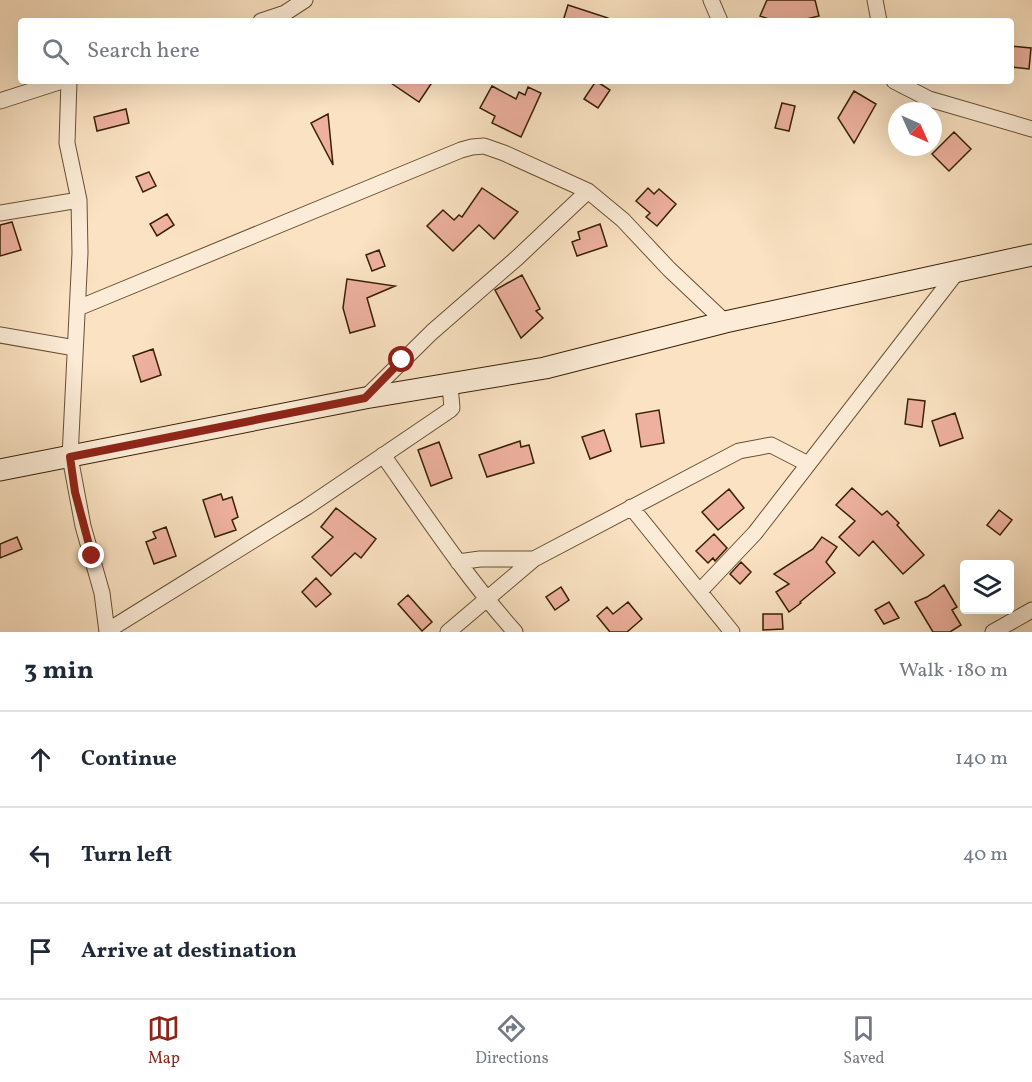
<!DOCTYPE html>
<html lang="en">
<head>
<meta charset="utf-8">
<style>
	body { margin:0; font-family:Vollkorn,serif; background:#f2f2f3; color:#1f2937 }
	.controls { position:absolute; right:18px; bottom:18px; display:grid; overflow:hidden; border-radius:6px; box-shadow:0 6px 24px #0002 }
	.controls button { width:54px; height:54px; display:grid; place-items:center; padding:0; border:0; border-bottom:2px solid #e0e1e3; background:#fff; color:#1f2937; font:30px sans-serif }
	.compass { position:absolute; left:888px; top:102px; width:54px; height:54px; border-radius:50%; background:#fff; box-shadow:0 6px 24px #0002; rotate:135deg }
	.stop { position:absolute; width:18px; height:18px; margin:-14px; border:4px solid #8f2418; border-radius:50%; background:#fff }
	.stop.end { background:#8f2418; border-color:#fff; box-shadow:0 2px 6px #0008 }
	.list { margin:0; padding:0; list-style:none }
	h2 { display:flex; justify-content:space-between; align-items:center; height:78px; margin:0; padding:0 24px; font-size:26px }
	h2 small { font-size:20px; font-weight:400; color:#747a83 }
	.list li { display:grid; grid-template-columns:39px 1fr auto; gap:18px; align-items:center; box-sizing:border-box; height:96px; padding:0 24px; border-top:2px solid #e0e1e3 }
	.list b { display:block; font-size:22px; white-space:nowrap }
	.list em { font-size:20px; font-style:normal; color:#747a83 }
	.icon { flex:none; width:33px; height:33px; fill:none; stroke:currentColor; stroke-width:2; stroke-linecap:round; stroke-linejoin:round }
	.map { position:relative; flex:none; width:1032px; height:632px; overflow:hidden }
	.search { position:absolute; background:#fff; box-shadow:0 6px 24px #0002; left:18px; right:18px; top:18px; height:66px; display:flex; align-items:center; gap:15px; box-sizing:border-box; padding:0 21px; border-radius:6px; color:#747a83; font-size:22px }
	.sheet { height:366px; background:#fff }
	nav { display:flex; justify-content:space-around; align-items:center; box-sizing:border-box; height:84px; border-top:2px solid #e0e1e3; background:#fff; font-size:16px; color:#747a83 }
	nav a { display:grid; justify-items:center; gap:3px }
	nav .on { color:#8f2418 }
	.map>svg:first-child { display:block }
	.building { fill:#eeb19f; stroke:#382005; stroke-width:1.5 }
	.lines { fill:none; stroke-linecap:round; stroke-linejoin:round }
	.street-casing { stroke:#685034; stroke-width:17 }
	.secondary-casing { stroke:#382005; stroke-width:23 }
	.street { stroke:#fcecd7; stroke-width:15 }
	.secondary { stroke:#fcecd7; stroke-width:21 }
	.route { stroke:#8f2418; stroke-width:8 }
</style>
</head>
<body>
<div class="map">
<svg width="1032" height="632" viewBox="0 0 1032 632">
	<rect width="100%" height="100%" fill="#fae2c2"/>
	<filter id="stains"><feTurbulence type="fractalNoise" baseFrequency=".00333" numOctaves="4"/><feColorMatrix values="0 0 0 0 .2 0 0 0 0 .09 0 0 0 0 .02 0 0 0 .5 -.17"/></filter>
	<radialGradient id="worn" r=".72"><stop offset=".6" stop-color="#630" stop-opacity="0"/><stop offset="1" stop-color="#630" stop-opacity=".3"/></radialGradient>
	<!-- building -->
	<path class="building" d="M767,0h48l4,16 -21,5h-23l-15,-5z
		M568,5l40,13v3h-45z
		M1011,46l20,2 -2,21 -18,-2z
		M388,81h45l-14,21z
		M596,81l14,9 -12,18 -14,-9z
		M492,86l24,13 3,-7 6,3 3,-8 13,6 -20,44 -29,-14 3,-7 -15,-8z
		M854,91l22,13 -22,39 -16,-25z
		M782,103l13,3 -6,25 -14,-3z
		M126,109l3,14 -32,8 -3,-14z
		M328,114l5,51 -22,-42z
		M954,132l17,17 -22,22 -17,-17z
		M149,172l7,14 -13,6 -7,-15z
		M482,188l36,24 -24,27 -15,-14 -26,26 -26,-25 16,-16 11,10 5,-5 3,2z
		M648,188l6,6 5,-5 17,15 -19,22 -11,-9 4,-4 -14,-12z
		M167,214l7,11 -17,11 -7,-12z
		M12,222l9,28 -21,6v-31z
		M600,224l7,22 -30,10 -5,-14 8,-3 -2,-7z
		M379,250l6,16 -13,5 -6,-16z
		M522,275l18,34 -4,2 7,7 -22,20 -26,-48z
		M347,279l48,7 -28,12 8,28 -25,7 -7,-25z
		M153,349l8,26 -20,7 -8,-26z
		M908,399l17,2 -3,26 -17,-3z
		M659,410l5,33 -23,4 -5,-33z
		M955,413l8,25 -23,8 -8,-25z
		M604,430l7,21 -21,8 -8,-22z
		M520,441l1,6 8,-2 5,18 -47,14 -8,-22z
		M439,442l13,36 -21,8 -13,-36z
		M852,488l30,27 5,-4 12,12 -2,2 27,30 -21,19 -30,-33 -14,15 -20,-19 16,-16 -19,-16z
		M729,489l15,19 -26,22 -16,-18z
		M221,494l2,6 9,-3 6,20 -6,3 4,10 -21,7 -12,-37z
		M336,508l40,31 -15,19 -6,-5 -24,23 -19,-19 21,-20 -12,-10z
		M999,510l13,10 -12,15 -13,-10z
		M166,527l10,29 -22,8 -8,-22 10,-4 -3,-6z
		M714,534l13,14 -12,13 -2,-3 -5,5 -12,-12z
		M17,537l5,12 -22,9v-14z
		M822,537l15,10 -11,15 9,11 -35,29 1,1 -12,9 -13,-20 13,-8 -15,-10 39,-25z
		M741,562l10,10 -11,12 -10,-10z
		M316,578l15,16 -15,13 -14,-15z
		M944,585l13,22 -5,3 9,15 -11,7h-17l-18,-30 12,-5z
		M561,587l8,13 -14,10 -9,-13z
		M408,595l24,27 -10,9 -24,-27z
		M628,602l14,17 -15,13h-17l-13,-16 10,-9 6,7z
		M889,602l10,16 -15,6 -9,-14z
		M763,614h19l1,15 -20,1z"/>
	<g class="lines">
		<!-- street casing -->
		<g class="street-casing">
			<path id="street" d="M711,0l9,21
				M875,0l4,21
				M261,21l24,-8 20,-13
				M69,81l-2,62 12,57 1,53 -10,204 13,69 19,67 5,39
				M894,81l35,18 103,30
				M0,101l62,-20
				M0,213l79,-13
				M78,308l383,-158 11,-3 12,-1 20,7 84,38 35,29 46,49 56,53
				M0,335l75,13
				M365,398l67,-66 85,-74 71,-67
				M383,455c42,60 83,122 132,177
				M631,507l101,125
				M458,562l22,-3h54
				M700,591l55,-58 202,-261
				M107,631l200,-124 143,-97 2,-2 -2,-23
				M448,632l86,-73 205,-108 32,-6 37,19
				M993,632l39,-22"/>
		</g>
		<!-- secondary casing -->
		<g class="secondary-casing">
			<path id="secondary" d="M0,470l365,-72 180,-30 180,-46 307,-67"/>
		</g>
		<!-- street -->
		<use href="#street" class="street"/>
		<!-- secondary -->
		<use href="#secondary" class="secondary"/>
	</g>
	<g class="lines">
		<!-- route -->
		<path class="route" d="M92,556l-17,-64 -5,-35 295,-59 37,-38"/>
	</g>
	<rect width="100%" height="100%" filter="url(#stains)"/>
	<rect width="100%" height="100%" fill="url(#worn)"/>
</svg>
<div class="controls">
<button><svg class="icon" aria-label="layers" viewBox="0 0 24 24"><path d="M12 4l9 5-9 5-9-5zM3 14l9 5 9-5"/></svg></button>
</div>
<svg class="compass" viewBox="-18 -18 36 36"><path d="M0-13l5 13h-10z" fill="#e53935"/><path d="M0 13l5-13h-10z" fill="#747a83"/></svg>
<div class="stop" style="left:402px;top:360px"></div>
<div class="stop end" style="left:92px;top:556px"></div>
<div class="search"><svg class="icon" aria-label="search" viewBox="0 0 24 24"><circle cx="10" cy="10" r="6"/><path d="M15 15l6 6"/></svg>Search here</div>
</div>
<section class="sheet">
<h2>3 min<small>Walk · 180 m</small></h2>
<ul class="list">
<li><svg class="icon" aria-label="ahead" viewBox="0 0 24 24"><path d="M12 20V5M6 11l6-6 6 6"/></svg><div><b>Continue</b></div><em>140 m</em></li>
<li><svg class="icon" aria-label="left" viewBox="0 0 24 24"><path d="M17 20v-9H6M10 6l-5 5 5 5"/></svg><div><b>Turn left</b></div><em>40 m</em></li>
<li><svg class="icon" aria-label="arrive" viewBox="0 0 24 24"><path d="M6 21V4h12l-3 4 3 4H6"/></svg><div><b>Arrive at destination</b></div></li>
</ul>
</section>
<nav>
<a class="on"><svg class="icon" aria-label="map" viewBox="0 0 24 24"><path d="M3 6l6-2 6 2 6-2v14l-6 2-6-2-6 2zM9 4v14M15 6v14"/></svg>Map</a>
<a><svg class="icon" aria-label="directions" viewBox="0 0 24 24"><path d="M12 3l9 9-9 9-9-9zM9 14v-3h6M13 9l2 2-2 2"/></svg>Directions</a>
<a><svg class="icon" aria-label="saved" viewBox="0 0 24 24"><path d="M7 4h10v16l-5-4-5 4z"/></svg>Saved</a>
</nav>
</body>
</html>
